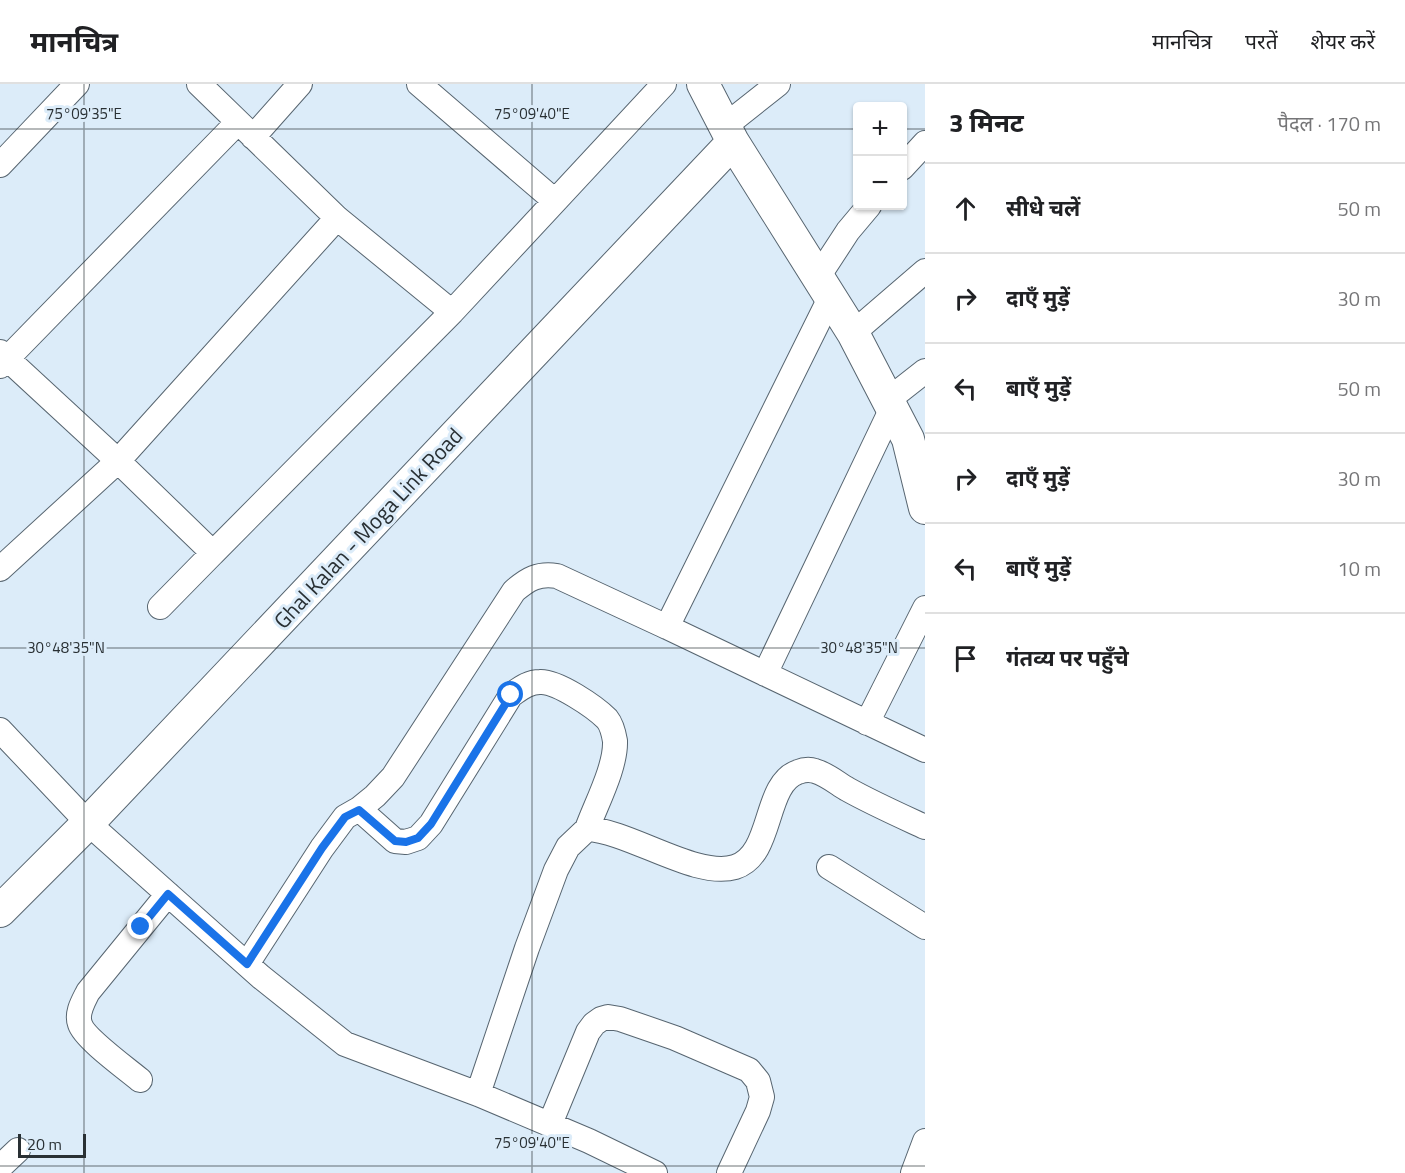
<!DOCTYPE html>
<html lang="hi">
<head>
<meta charset="utf-8">
<style>
	body { margin:0; font-family:"Titillium Web","Noto Sans Devanagari",sans-serif; background:#f2f2f2; color:#202124 }
	.controls { position:absolute; right:18px; top:18px; display:grid; overflow:hidden; border-radius:6px; box-shadow:0 2px 4px #0004 }
	.controls button { width:54px; height:54px; display:grid; place-items:center; padding:0; border:0; border-bottom:2px solid #e0e0e0; background:#fff; color:#202124; font:30px sans-serif }
	.scale { position:absolute; left:18px; bottom:15px; width:68px; box-sizing:border-box; padding-left:6px; border:3px solid #293034; border-top:0; font-size:16px; line-height:21px; white-space:nowrap; color:#293034; -webkit-text-stroke:4px #dcecf9; paint-order:stroke }
	.stop { position:absolute; width:18px; height:18px; margin:-14px; border:4px solid #1a73e8; border-radius:50%; background:#fff }
	.stop.end { background:#1a73e8; border-color:#fff; box-shadow:0 2px 6px #0008 }
	.list { margin:0; padding:0; list-style:none }
	h2 { display:flex; justify-content:space-between; align-items:center; height:78px; margin:0; padding:0 24px; font-size:26px }
	h2 small { font-size:20px; font-weight:400; color:#757577 }
	.list li { display:grid; grid-template-columns:39px 1fr auto; gap:18px; align-items:center; box-sizing:border-box; height:90px; padding:0 24px; border-top:2px solid #e0e0e0 }
	.list b { display:block; font-size:22px; white-space:nowrap }
	.list em { font-size:20px; font-style:normal; color:#757577 }
	.icon { flex:none; width:33px; height:33px; fill:none; stroke:currentColor; stroke-width:2; stroke-linecap:round; stroke-linejoin:round }
	.map { position:relative; flex:none; width:925px; height:1089px; overflow:hidden }
	header { display:flex; align-items:center; gap:36px; box-sizing:border-box; height:84px; padding:0 30px; background:#fff; border-bottom:2px solid #e0e0e0 }
	header strong { font-size:28px }
	nav { display:flex; gap:33px; margin-inline-start:auto; font-size:21px }
	main { display:flex }
	aside { flex:1; background:#fff }
	.map>svg:first-child { display:block }
	.lines { fill:none; stroke-linecap:round; stroke-linejoin:round }
	.minor-casing { stroke:#576570; stroke-width:26 }
	.tertiary-casing { stroke:#576570; stroke-width:34 }
	.minor { stroke:#fff; stroke-width:24 }
	.tertiary { stroke:#fff; stroke-width:32 }
	.route { stroke:#1a73e8; stroke-width:8 }
	.ticks { fill:none; stroke:#293034; stroke-width:1.5; stroke-opacity:0.45 }
	.labels { text-anchor:middle; stroke-width:6; stroke-linejoin:round; paint-order:stroke }
	.street-label { font-size:22px; fill:#293034; stroke:#dcecf9 }
	.ticks-label { font-size:15px; text-anchor:middle; fill:#293034; stroke:#dcecf9; stroke-width:6; stroke-linejoin:round; paint-order:stroke }
</style>
</head>
<body>
<header>
<strong>मानचित्र</strong>
<nav><a>मानचित्र</a><a>परतें</a><a>शेयर करें</a></nav>
</header>
<main>
<div class="map">
<svg width="925" height="1089" viewBox="0 0 925 1089">
	<rect width="100%" height="100%" fill="#dcecf9"/>
	<g class="lines">
		<!-- minor casing -->
		<g class="minor-casing">
			<path id="minor" d="M199,0l138,134 115,94
				M419,0l136,117
				M725,42l53,-42
				M253,53l47,-53
				M0,81l77,-81
				M902,84l23,-25
				M818,193l30,-46 21,-25
				M831,212l-164,331 258,123
				M853,249l72,-62
				M0,268l118,109 95,92 239,-241 212,-228
				M0,282l238,-244
				M888,316l37,-29
				M0,485l118,-108 219,-243
				M160,523l53,-54
				M765,590l127,-266
				M867,639l58,-115
				M0,646l88,93 173,154 84,67 133,50 111,47 66,32
				M359,725l36,32 11,1 12,-4 13,-14 80,-129c9,-6 17,-13 29,-13 17,-1 55,25 67,37 4,5 7,16 8,22 1,26 -19,63 -28,88
				M829,783l96,60
				M247,880l75,-116 23,-31 14,-8 16,-13 18,-19 121,-186c14,-12 24,-18 43,-15l110,51
				M140,996c-13,-11 -56,-42 -60,-56 -4,-11 3,-22 8,-32l80,-98
				M478,1010l49,-146 29,-78 12,-23 19,-18c43,2 109,50 148,38 39,-12 28,-83 63,-95 5,-2 11,-3 17,-1 11,3 22,12 32,18 25,14 52,26 78,38
				M550,1040l38,-92 6,-8 7,-5 7,-2 12,2 55,19 74,32 9,11 4,16 -4,14 -29,62
				M0,1083l18,-17
				M913,1089l12,-32"/>
		</g>
		<!-- tertiary casing -->
		<g class="tertiary-casing">
			<path id="tertiary" d="M703,0l30,58 120,191 55,106 17,69
				M0,827l88,-88 645,-681"/>
		</g>
		<!-- minor -->
		<use href="#minor" class="minor"/>
		<!-- tertiary -->
		<use href="#tertiary" class="tertiary"/>
	</g>
	<g class="lines">
		<!-- route -->
		<path class="route" d="M141,843l27,-33 79,70 75,-116 23,-31 14,-7 36,31 11,1 12,-4 13,-14 80,-129"/>
	</g>
	<!-- ticks -->
	<path class="ticks" d="M84,0v1089M532,0v1089M0,45h858M902,45h23M0,564h925M0,1082h925"/>
	<g class="labels">
		<!-- street labels -->
		<g class="street-label">
			<text transform="translate(368 444) rotate(-47)" y="8">Ghal Kalan - Moga Link Road</text>
		</g>
	</g>
	<g class="ticks-label">
		<text x="84" y="35">75°09'35"E</text>
		<text x="532" y="35">75°09'40"E</text>
		<text x="66" y="569">30°48'35"N</text>
		<text x="859" y="569">30°48'35"N</text>
		<text x="532" y="1064">75°09'40"E</text>
	</g>
</svg>
<div class="controls">
<button>+</button>
<button>−</button>
</div>
<div class="scale">20 m</div>
<div class="stop" style="left:511px;top:611px"></div>
<div class="stop end" style="left:141px;top:843px"></div>
</div>
<aside>
<h2>3 मिनट<small>पैदल · 170 m</small></h2>
<ul class="list">
<li><svg class="icon" aria-label="ahead" viewBox="0 0 24 24"><path d="M12 20V5M6 11l6-6 6 6"/></svg><div><b>सीधे चलें</b></div><em>50 m</em></li>
<li><svg class="icon" aria-label="right" viewBox="0 0 24 24"><path d="M7 20v-9h11M14 6l5 5-5 5"/></svg><div><b>दाएँ मुड़ें</b></div><em>30 m</em></li>
<li><svg class="icon" aria-label="left" viewBox="0 0 24 24"><path d="M17 20v-9H6M10 6l-5 5 5 5"/></svg><div><b>बाएँ मुड़ें</b></div><em>50 m</em></li>
<li><svg class="icon" aria-label="right" viewBox="0 0 24 24"><path d="M7 20v-9h11M14 6l5 5-5 5"/></svg><div><b>दाएँ मुड़ें</b></div><em>30 m</em></li>
<li><svg class="icon" aria-label="left" viewBox="0 0 24 24"><path d="M17 20v-9H6M10 6l-5 5 5 5"/></svg><div><b>बाएँ मुड़ें</b></div><em>10 m</em></li>
<li><svg class="icon" aria-label="arrive" viewBox="0 0 24 24"><path d="M6 21V4h12l-3 4 3 4H6"/></svg><div><b>गंतव्य पर पहुँचे</b></div></li>
</ul>
</aside>
</main>
</body>
</html>
